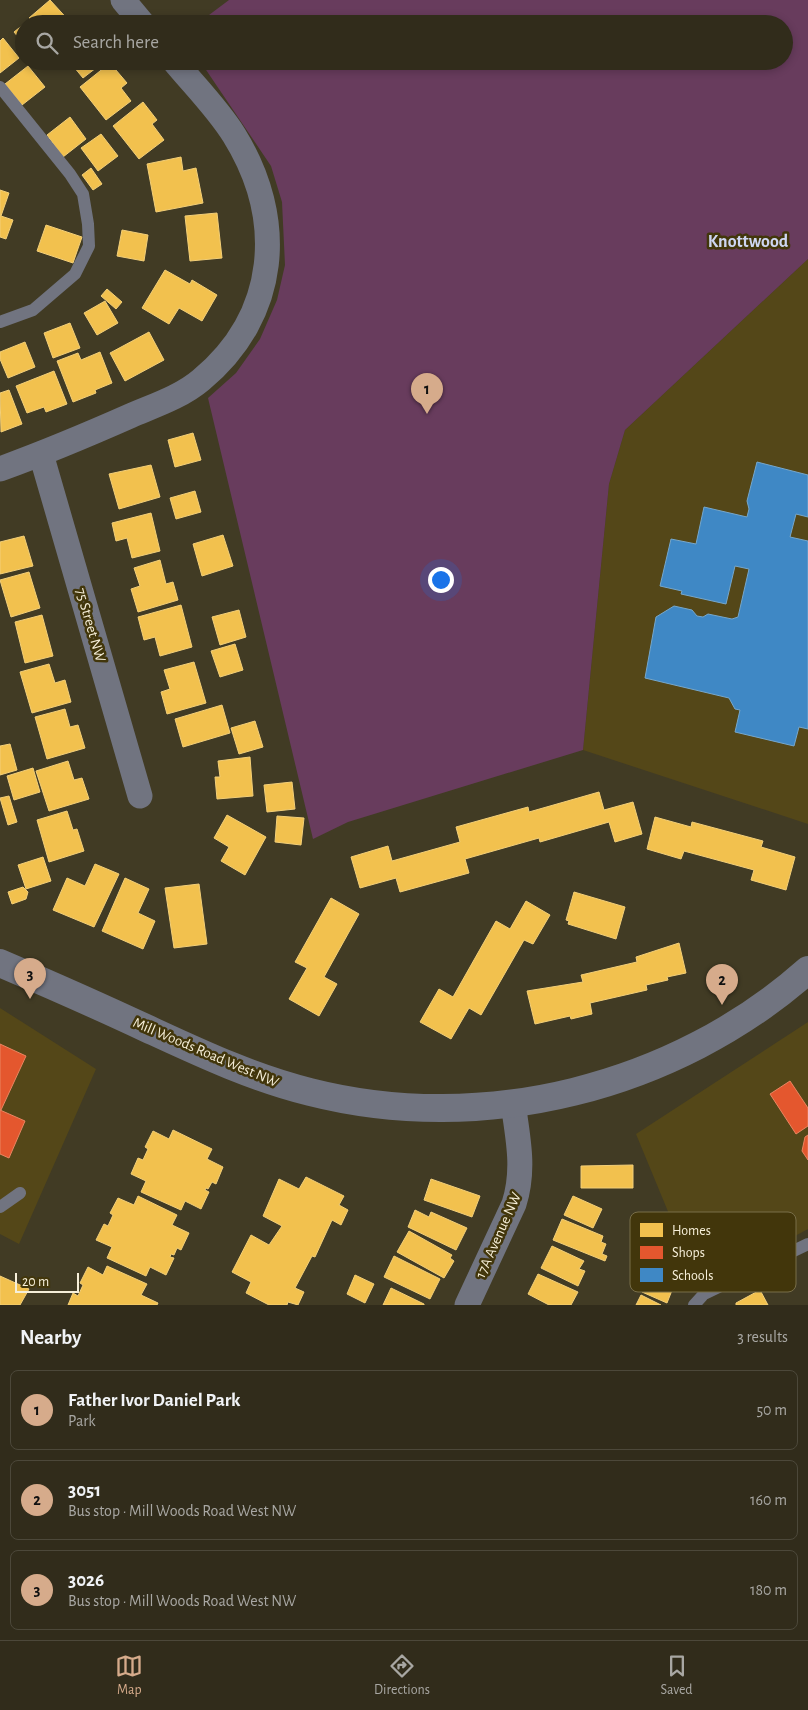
<!DOCTYPE html>
<html lang="en">
<head>
<meta charset="utf-8">
<style>
	body { margin:0; font-family:"Alegreya Sans",sans-serif; background:#393424; color:#f1f3f6 }
	.scale { position:absolute; left:15px; bottom:12px; width:64px; box-sizing:border-box; padding-left:5px; border:2px solid #f6efd9; border-top:0; font-size:14px; line-height:18px; white-space:nowrap; color:#f6efd9; -webkit-text-stroke:4px #42360b; paint-order:stroke }
	.you { position:absolute; left:440px; top:579px; width:18px; height:18px; margin:-12px; border:4px solid #fff; border-radius:50%; background:#1a73e8; box-shadow:0 0 0 8px #1a73e833 }
	.badge { display:grid; place-items:center; width:32px; height:32px; border-radius:50%; background:#d6ab8b; color:#111; font-size:16px; font-weight:700 }
	.pin { position:absolute; translate:-50% -41px; filter:drop-shadow(0 1px 2px #0008) }
	.pin::after { content:''; position:absolute; top:26px; width:18px; height:15px; background:inherit; clip-path:polygon(0 0,100% 0,50% 100%) }
	.list { margin:0; padding:0; list-style:none }
	h2 { display:flex; justify-content:space-between; align-items:center; height:65px; margin:0; padding:0 20px; font-size:21px }
	h2 small { font-size:16px; font-weight:400; color:#a8a7a3 }
	.list li { display:grid; grid-template-columns:32px 1fr auto; gap:15px; align-items:center; box-sizing:border-box; height:80px; margin:0 10px 10px; padding:0 10px; border:1px solid #4c483a; border-radius:8px }
	.list b { display:block; font-size:19px; white-space:nowrap }
	.list p { margin:0; font-size:16px; white-space:nowrap; color:#a8a7a3 }
	.list em { font-size:16px; font-style:normal; color:#a8a7a3 }
	.icon { flex:none; width:28px; height:28px; fill:none; stroke:currentColor; stroke-width:2; stroke-linecap:round; stroke-linejoin:round }
	.map { position:relative; flex:none; width:808px; height:1305px; overflow:hidden }
	.search { position:absolute; background:#312c1b; box-shadow:0 2px 8px #0003; left:15px; right:15px; top:15px; height:55px; display:flex; align-items:center; gap:12px; box-sizing:border-box; padding:0 18px; border-radius:28px; color:#a8a7a3; font-size:19px }
	.sheet { height:335px; background:#312c1b }
	nav { display:flex; justify-content:space-around; align-items:center; box-sizing:border-box; height:70px; border-top:1px solid #4c483a; background:#312c1b; font-size:14px; color:#a8a7a3 }
	nav a { display:grid; justify-items:center; gap:2px }
	nav .on { color:#d6ab8b }
	.map>svg:first-child { display:block }
	.built { fill:#544718 }
	.green { fill:#683c5d }
	.homes { fill:#f2c14e; stroke:#f3cf78 }
	.shops { fill:#e4572e; stroke:#e98561 }
	.schools { fill:#3f88c5; stroke:#76a7cb }
	.lines { fill:none; stroke-linecap:round; stroke-linejoin:round }
	.service { stroke:#717480; stroke-width:12 }
	.minor { stroke:#717480; stroke-width:25 }
	.tertiary { stroke:#717480; stroke-width:28 }
	.labels { text-anchor:middle; stroke-width:5; stroke-linejoin:round; paint-order:stroke }
	.street-label { font-size:15px; fill:#f6efd9; stroke:#42360b }
	.quarter-label { font-size:18px; font-weight:bold; fill:#ced6f2; stroke:#42360b }
	.key { fill:#42360b; stroke:#786e49; stroke-width:1 }
	.key-label { font-size:14px; fill:#f6efd9 }
</style>
</head>
<body>
<div class="map">
<svg width="808" height="1305" viewBox="0 0 808 1305">
	<rect width="100%" height="100%" fill="#413b24"/>
	<!-- built -->
	<path class="built" d="M808,259v565l-225,-74 26,-266 16,-54z
		M0,1008l96,61 -77,175 -19,-10z
		M808,1022v207l-99,53 -16,-10 -57,-138z"/>
	<!-- green -->
	<path class="green" d="M229,0h579v259l-183,171 -16,54 -26,266 -235,72 -35,17 -105,-441 28,-25 24,-34 17,-39 8,-35 -3,-63 -11,-36 -71,-105h584v-37h-587z"/>
	<!-- homes -->
	<path class="homes" d="M50,0l22,24h-48l6,-5 -1,-1z
		M24,24v20l-10,-12z
		M3,38l16,20 -19,15v-32z
		M69,61h36l-22,17z
		M110,63l17,20 -6,5 10,13 -25,19 -26,-33z
		M28,66l17,21 -23,18 -17,-21z
		M143,102l14,18 -5,4 12,16 -25,19 -26,-33z
		M70,117l16,22 -23,18 -16,-22z
		M101,134l17,22 -20,15 -17,-23z
		M181,157l2,14 13,-3 7,35 -47,9 -9,-48z
		M91,168l11,16 -9,6 -11,-15z
		M0,190l9,3 -8,23 12,4 -7,19 -6,-2z
		M217,213l5,45 -32,3 -5,-45z
		M46,225l36,12 -9,26 -36,-12z
		M122,230l26,5 -4,26 -27,-5z
		M165,270l25,14 2,-4 25,15 -15,26 -23,-13 -10,16 -27,-16z
		M107,289l15,13 -6,7 -15,-13z
		M105,301l13,22 -21,12 -13,-22z
		M70,323l10,25 -27,10 -9,-25z
		M149,332l15,28 -39,21 -15,-28z
		M25,342l10,25 -27,11 -8,-19v-7z
		M100,352l12,31 -17,7 1,3 -23,9 -16,-41 21,-8 3,7z
		M54,371l13,33 -21,8 -2,-5 -17,6 -11,-27z
		M9,390l13,34 -21,8 -1,-39z
		M193,433l8,27 -26,7 -7,-27z
		M151,465l9,32 -41,12 -10,-35z
		M195,491l6,21 -25,7 -6,-21z
		M151,513l9,38 -28,7 -5,-20 -11,3 -4,-18z
		M223,535l10,31 -31,10 -9,-32z
		M24,536l9,30 -33,8v-32z
		M160,560l6,24 7,-2 5,18 -40,12 -7,-23 9,-3 -6,-18z
		M29,572l11,36 -29,9 -11,-37z
		M181,605l11,42 -32,9 -5,-19 -11,3 -6,-23z
		M239,610l7,27 -26,8 -8,-28z
		M42,615l11,41 -28,7 -10,-41z
		M235,644l8,26 -23,7 -9,-26z
		M194,662l12,41 -39,11 -6,-22 9,-3 -6,-19z
		M49,664l6,19 10,-3 6,22 -39,11 -12,-41z
		M222,705l8,28 -47,14 -8,-28z
		M65,709l5,18 8,-2 7,23 -38,11 -12,-42z
		M255,721l8,26 -24,7 -8,-26z
		M10,744l7,26 -17,5v-29z
		M250,757l3,39 -36,3 -2,-22h5l-2,-16z
		M68,761l6,19 8,-2 7,21 -40,12 -13,-40z
		M33,768l7,24 -26,8 -7,-24z
		M292,782l3,27 -28,3 -3,-27z
		M599,792l5,18 29,-8 9,32 -27,8 -6,-20 -69,20 -1,-4 -74,21 4,14 -69,19 -4,-14 -36,10 -9,-31 37,-11 4,15 68,-19 -4,-15 72,-20 1,5z
		M9,796l8,26 -9,3 -8,-27z
		M67,811l6,19 4,-1 7,22 -35,11 -12,-42z
		M227,815l39,22 -21,38 -24,-14 8,-14 -15,-9z
		M277,816l27,2 -3,27 -26,-3z
		M655,817l36,10 1,-5 71,19 -2,6 34,10 -9,33 -35,-10 3,-10 -70,-19 -3,8 -34,-10z
		M43,857l8,24 -25,8 -8,-24z
		M95,864l24,10 -25,53 -41,-17 14,-32 18,8z
		M125,878l24,11 -11,24 17,8 -12,28 -41,-18z
		M199,884l8,60 -33,4 -9,-60z
		M23,887l5,5 -2,7 -14,5 -4,-12z
		M574,892l51,15 -9,32 -48,-15 1,-3 -3,-1z
		M331,898l28,16 -35,63 13,7 -18,32 -30,-17 18,-31 -12,-6z
		M526,901l24,14 -17,29 -9,-4 -43,75 -12,-7 -18,31 -31,-17 19,-33 14,8 43,-76 14,8z
		M679,943l7,30 -19,4 1,3 -22,5 1,5 -57,13 2,11 -21,5 -1,-3 -35,8 -8,-33 56,-9 -2,-7 56,-13 -1,-5z
		M173,1130l39,19 -5,10 16,8 -7,17 -4,-2 -4,7 -2,-1 -1,2 4,2 -8,17 -16,-8 -4,9 -40,-18 5,-11 -15,-7 7,-16 5,2 5,-11 -3,-2 8,-16 16,8z
		M633,1165v23h-52v-22z
		M306,1177l38,19 -5,9 9,5 -7,15 -9,-5 -17,37 -3,-1 -17,32 9,4 -6,13 -10,-3 -1,3h-18l-23,-12 5,-11 -19,-10 19,-37 18,10 13,-19 -19,-10 16,-37 20,10z
		M431,1179l49,17 -8,21 -48,-17z
		M138,1196l39,19 -5,10 17,8 -8,17 -4,-2 -3,7 -3,-1 -1,3 4,1 -8,17 -16,-8 -4,9 -39,-18 5,-11 -16,-7 8,-16 4,2 5,-11 -3,-2 8,-15 16,7z
		M573,1196l29,13 -9,19 -29,-13z
		M415,1210l14,7 2,-5 36,16 -11,22 -48,-23z
		M562,1219l41,17 -2,6 5,2 -4,10 5,2 -2,5 -52,-21z
		M409,1231l43,24 -2,3 4,3 -10,17 -47,-26z
		M552,1246l32,15 -5,8 6,2 -7,15 -37,-18z
		M394,1256l46,23 -10,20 -46,-22z
		M107,1266l40,18 -6,11 17,8 -1,2h-89l5,-12 5,3 5,-11 -3,-2 8,-16 15,8z
		M652,1270l24,10 -9,23 -25,-11z
		M538,1274l40,18 -7,13h-22l-21,-11z
		M355,1275l19,9 -9,19 -18,-9z
		M0,1276l29,13 -9,16h-20z
		M391,1288l33,16v1h-41z
		M760,1290l8,15h-32v-2z
		M641,1295l20,10h-25z"/>
	<!-- shops -->
	<path class="shops" d="M0,1044l26,12 -25,54h-1z
		M790,1081l18,27v18l-12,8 -26,-40z
		M0,1110l25,11 -16,37 -9,-4z
		M808,1135v25l-6,-9 3,-14z"/>
	<!-- schools -->
	<path class="schools" d="M757,462l51,13v42l-12,-3 -6,23 18,4v188l-9,-2 -5,19 -59,-14 5,-22 -5,-1 -6,-11 -84,-20 11,-61 18,-11 18,4 5,6 6,1 5,-3 24,5 6,-2 11,-48 -14,-3 -9,38 -45,-10 1,-3 -22,-5 11,-47 25,5 8,-37 43,10 2,-8 -2,-8z"/>
	<g class="lines">
		<!-- service -->
		<path class="service" d="M0,87l70,87 13,20 5,30 1,22 -14,28 -42,36 -33,12
			M0,1207l20,-14
			M694,1305l10,-11 104,-50"/>
		<!-- minor -->
		<path class="minor" d="M123,0l20,24
			M41,454l99,342
			M0,469c44,-16 87,-34 130,-53 23,-10 51,-19 71,-36 78,-65 85,-161 33,-245 -16,-26 -41,-51 -60,-74
			M467,1305l47,-101c11,-35 4,-65 -1,-101"/>
		<!-- tertiary -->
		<path class="tertiary" d="M0,963c49,21 99,43 148,66 52,24 105,49 162,63 173,44 365,-4 498,-122"/>
	</g>
	<g class="labels">
		<!-- street labels -->
		<g class="street-label">
			<text transform="translate(91 625) rotate(74)" y="5">75 Street NW</text>
			<text transform="translate(206 1052) rotate(23)" y="5">Mill Woods Road West NW</text>
			<text transform="translate(498 1235) rotate(-66)" y="5">17A Avenue NW</text>
		</g>
		<!-- quarter labels -->
		<g class="quarter-label">
			<text x="748" y="247">Knottwood</text>
		</g>
	</g>
	<!-- legend -->
	<rect x="630" y="1212" width="166" height="80" rx="8" class="key"/>
	<rect x="640" y="1223" width="23" height="14" fill="#f2c14e"/>
	<rect x="640" y="1246" width="23" height="13" fill="#e4572e"/>
	<rect x="640" y="1268" width="23" height="14" fill="#3f88c5"/>
	<g class="key-label">
		<text x="672" y="1235">Homes</text>
		<text x="672" y="1257">Shops</text>
		<text x="672" y="1280">Schools</text>
	</g>
</svg>
<div class="scale">20 m</div>
<div class="you"></div>
<div class="pin badge" style="left:427px;top:414px">1</div>
<div class="pin badge" style="left:722px;top:1005px">2</div>
<div class="pin badge" style="left:30px;top:999px">3</div>
<div class="search"><svg class="icon" aria-label="search" viewBox="0 0 24 24"><circle cx="10" cy="10" r="6"/><path d="M15 15l6 6"/></svg>Search here</div>
</div>
<section class="sheet">
<h2>Nearby<small>3 results</small></h2>
<ul class="list">
<li><span class="badge">1</span><div><b>Father Ivor Daniel Park</b><p>Park</p></div><em>50 m</em></li>
<li><span class="badge">2</span><div><b>3051</b><p>Bus stop · Mill Woods Road West NW</p></div><em>160 m</em></li>
<li><span class="badge">3</span><div><b>3026</b><p>Bus stop · Mill Woods Road West NW</p></div><em>180 m</em></li>
</ul>
</section>
<nav>
<a class="on"><svg class="icon" aria-label="map" viewBox="0 0 24 24"><path d="M3 6l6-2 6 2 6-2v14l-6 2-6-2-6 2zM9 4v14M15 6v14"/></svg>Map</a>
<a><svg class="icon" aria-label="directions" viewBox="0 0 24 24"><path d="M12 3l9 9-9 9-9-9zM9 14v-3h6M13 9l2 2-2 2"/></svg>Directions</a>
<a><svg class="icon" aria-label="saved" viewBox="0 0 24 24"><path d="M7 4h10v16l-5-4-5 4z"/></svg>Saved</a>
</nav>
</body>
</html>
